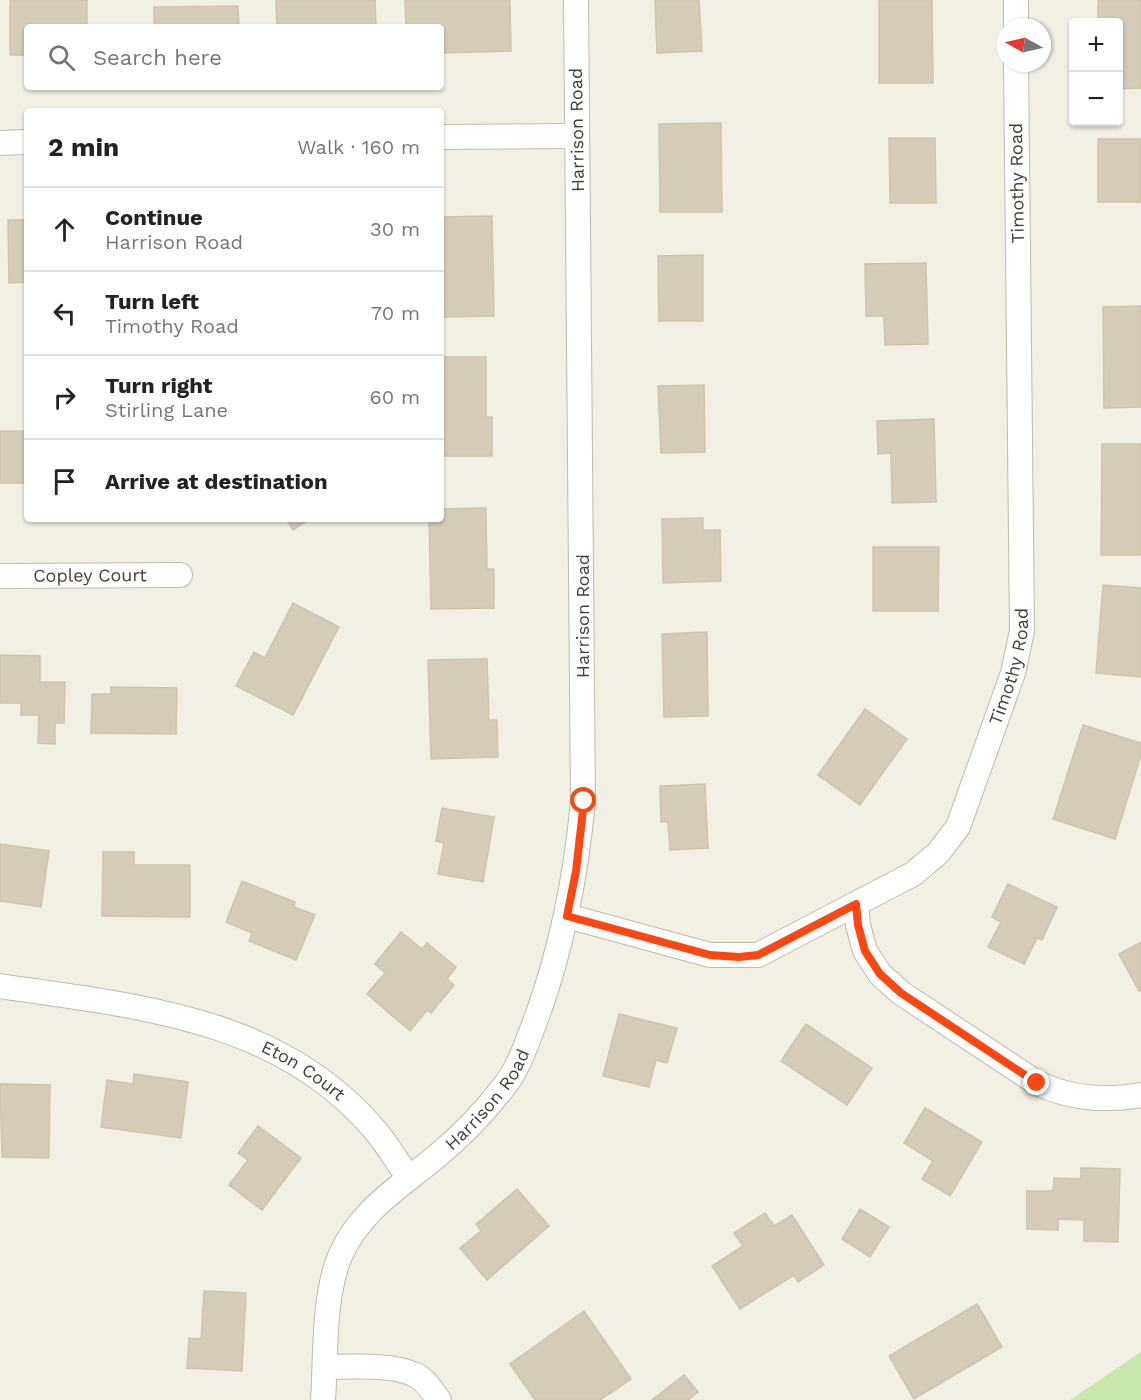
<!DOCTYPE html>
<html lang="en">
<head>
<meta charset="utf-8">
<style>
	body { margin:0; font-family:"Work Sans",sans-serif; background:#f6f6f6; color:#222 }
	.controls { position:absolute; right:18px; top:18px; display:grid; overflow:hidden; border-radius:6px; box-shadow:0 2px 4px #0004 }
	.controls button { width:54px; height:54px; display:grid; place-items:center; padding:0; border:0; border-bottom:2px solid #e0e0e0; background:#fff; color:#222; font:30px sans-serif }
	.compass { position:absolute; left:997px; top:18px; width:54px; height:54px; border-radius:50%; background:#fff; box-shadow:0 2px 4px #0004; rotate:278deg }
	.stop { position:absolute; width:18px; height:18px; margin:-14px; border:4px solid #fb4812; border-radius:50%; background:#fff }
	.stop.end { background:#fb4812; border-color:#fff; box-shadow:0 2px 6px #0008 }
	.list { margin:0; padding:0; list-style:none }
	h2 { display:flex; justify-content:space-between; align-items:center; height:78px; margin:0; padding:0 24px; font-size:26px }
	h2 small { font-size:20px; font-weight:400; color:#767676 }
	.list li { display:grid; grid-template-columns:39px 1fr auto; gap:18px; align-items:center; box-sizing:border-box; height:84px; padding:0 24px; border-top:2px solid #e0e0e0 }
	.list b { display:block; font-size:22px; white-space:nowrap }
	.list p { margin:0; font-size:20px; white-space:nowrap; color:#767676 }
	.list em { font-size:20px; font-style:normal; color:#767676 }
	.icon { flex:none; width:33px; height:33px; fill:none; stroke:currentColor; stroke-width:2; stroke-linecap:round; stroke-linejoin:round }
	.map { position:relative; flex:none; width:1141px; height:1400px; overflow:hidden }
	.search { position:absolute; background:#fff; box-shadow:0 2px 4px #0004; left:24px; top:24px; width:420px; height:66px; display:flex; align-items:center; gap:15px; box-sizing:border-box; padding:0 21px; border-radius:6px; color:#767676; font-size:22px }
	.panel { position:absolute; background:#fff; box-shadow:0 2px 4px #0004; left:24px; top:108px; width:420px; height:414px; border-radius:6px }
	.map>svg:first-child { display:block }
	.green { fill:#c7e7ac }
	.building { fill:#d4cbb9; stroke:#cec4ac; stroke-width:1.5 }
	.lines { fill:none; stroke-linecap:round; stroke-linejoin:round }
	.minor-casing { stroke:#c0baa9; stroke-width:26 }
	.minor { stroke:#fff; stroke-width:24 }
	.route { stroke:#fb4812; stroke-width:8 }
	.labels { text-anchor:middle; stroke-width:5; stroke-linejoin:round; paint-order:stroke }
	.street-label { font-size:18px; fill:#443f34; stroke:#fff }
</style>
</head>
<body>
<div class="map">
<svg width="1141" height="1400" viewBox="0 0 1141 1400">
	<rect width="100%" height="100%" fill="#f2efe4"/>
	<!-- green -->
	<path class="green" d="M1141,1352v48h-71z"/>
	<!-- building -->
	<path class="building" d="M10,0h77v27h-60v28h-17z
		M276,0h99l1,27h-99z
		M405,0h105l1,51 -70,2v-26h-35z
		M655,0h44l3,51 -45,2z
		M879,0h53l1,83h-54z
		M1098,0h43v88l-23,1v-67h-20z
		M238,6l1,21h-85v-20z
		M721,123l1,89h-62l-1,-88z
		M889,138h46l1,65h-46z
		M1098,139h42v63h-42z
		M492,216l2,100 -53,1v-100z
		M8,220h19v62l-18,1z
		M703,255v66h-44l-1,-65z
		M926,263l2,81 -43,1 -1,-29h-18l-1,-52z
		M1141,306v101l-37,1 -1,-101z
		M441,357h45v60h6v39h-51z
		M704,385l1,67 -44,1 -3,-67z
		M934,419l2,83 -44,1 -1,-50 -13,1 -1,-33z
		M0,431h27v52h-27z
		M1102,444h39v111h-40z
		M486,508l1,61h7v39l-63,1 -2,-90h12v-10z
		M703,518v12h17l1,51 -58,2 -1,-64z
		M286,519h24l-17,11z
		M873,547h66l-1,64h-65z
		M1103,585l38,3v89l-45,-4z
		M293,603l46,24 -46,88 -57,-29 18,-34 11,6z
		M707,632l1,84 -44,1 -2,-83z
		M0,655l40,1v26h25l-1,41h-9v21l-17,-1 1,-28h-18v-12h-21z
		M487,659l2,61h8l1,37 -67,2 -3,-99z
		M111,687l66,1 -1,46 -85,-1 1,-39h19z
		M865,709l42,30 -47,66 -42,-30z
		M1083,725l58,18v12l-26,84 -62,-20z
		M705,784l3,64 -38,2 -2,-28h-7l-1,-36z
		M442,808l52,9 -11,65 -45,-8 6,-31 -8,-2z
		M0,844l49,7 -8,56 -41,-6z
		M103,852h31v13h56v52l-88,-1z
		M242,881l53,21 -1,5 21,8 -19,45 -47,-19 3,-8 -26,-11z
		M1008,884l49,23 -15,33 -5,-2 -13,26 -36,-17 13,-25 -9,-5z
		M401,932l21,17 5,-6 29,24 -9,12 7,6 -23,28 -4,-3 -17,21 -43,-37 18,-21 -10,-9z
		M1141,942v48l-2,1 -20,-37z
		M619,1014l58,14 -10,35 -11,-3 -7,27 -46,-11z
		M806,1024l66,44 -25,37 -66,-44z
		M134,1074l54,8 -7,56 -80,-11 6,-47 26,4z
		M0,1084l50,1 -1,73 -47,-1z
		M925,1108l57,34 -32,54 -28,-17 11,-18 -29,-18z
		M258,1126l43,32 -39,52 -33,-25 19,-25 -10,-7z
		M1081,1168l39,1 -2,73 -34,-1v-21l-26,-1v11l-31,-1v-38h26l1,-13 27,1z
		M517,1189l32,37 -62,54 -27,-32 21,-17 -5,-7z
		M860,1209l29,18 -19,30 -28,-18z
		M765,1213l9,13 18,-11 32,50 -26,17 -4,-7 -54,34 -28,-43 31,-20 -9,-13z
		M204,1291l42,2 -4,78 -55,-3 2,-30 12,1z
		M977,1304l25,43 -88,52 -25,-43z
		M584,1311l47,68 -31,21h-65l-25,-36z
		M684,1375l14,17 -10,8h-36z"/>
	<g class="lines">
		<!-- minor casing -->
		<g class="minor-casing">
			<g id="minor">
				<path d="M1016,0v27"/>
				<path d="M441,137l136,-1"/>
				<path d="M0,143l27,-1"/>
				<path id="s1" d="M0,576l180,-1"/>
				<path d="M856,904l2,21 7,26 15,23 21,19 136,90c35,16 67,18 104,12"/>
				<path id="s2" d="M567,916l143,39h48l155,-81 25,-21 20,-26 55,-154 9,-42 -6,-568"/>
				<path id="s3" d="M0,986c135,20 279,31 374,143 13,15 23,33 35,49"/>
				<path d="M325,1367c24,0 67,-3 88,7 12,4 19,17 26,26"/>
				<path id="s4" d="M323,1400c3,-44 0,-103 17,-144 20,-46 60,-69 97,-100 26,-21 49,-46 69,-72 13,-17 21,-42 29,-62 27,-73 41,-144 48,-221l-7,-801"/>
			</g>
		</g>
		<!-- minor -->
		<use href="#minor" class="minor"/>
	</g>
	<g class="lines">
		<!-- route -->
		<path class="route" d="M584,801l-8,70 -9,45 143,39 29,2 19,-2 98,-51 2,21 7,26 15,23 21,19 136,90"/>
	</g>
	<g class="labels">
		<!-- street labels -->
		<g class="street-label">
			<text transform="translate(577 130) rotate(-91)" y="6">Harrison Road</text>
			<text transform="translate(1017 183) rotate(-91)" y="6">Timothy Road</text>
			<text dy="6" stroke="none"><textPath href="#s1" startOffset="90">Copley Court</textPath></text>
			<text transform="translate(583 616) rotate(-90)" y="6">Harrison Road</text>
			<text dy="6" stroke="none"><textPath href="#s2" startOffset="606">Timothy Road</textPath></text>
			<text dy="6" stroke="none"><textPath href="#s3" startOffset="318">Eton Court</textPath></text>
			<text dy="6" stroke="none"><textPath href="#s4" startOffset="363">Harrison Road</textPath></text>
		</g>
	</g>
</svg>
<div class="controls">
<button>+</button>
<button>−</button>
</div>
<svg class="compass" viewBox="-18 -18 36 36"><path d="M0-13l5 13h-10z" fill="#e53935"/><path d="M0 13l5-13h-10z" fill="#767676"/></svg>
<div class="stop" style="left:584px;top:801px"></div>
<div class="stop end" style="left:1037px;top:1083px"></div>
<div class="search"><svg class="icon" aria-label="search" viewBox="0 0 24 24"><circle cx="10" cy="10" r="6"/><path d="M15 15l6 6"/></svg>Search here</div>
<section class="panel">
<h2>2 min<small>Walk · 160 m</small></h2>
<ul class="list">
<li><svg class="icon" aria-label="ahead" viewBox="0 0 24 24"><path d="M12 20V5M6 11l6-6 6 6"/></svg><div><b>Continue</b><p>Harrison Road</p></div><em>30 m</em></li>
<li><svg class="icon" aria-label="left" viewBox="0 0 24 24"><path d="M17 20v-9H6M10 6l-5 5 5 5"/></svg><div><b>Turn left</b><p>Timothy Road</p></div><em>70 m</em></li>
<li><svg class="icon" aria-label="right" viewBox="0 0 24 24"><path d="M7 20v-9h11M14 6l5 5-5 5"/></svg><div><b>Turn right</b><p>Stirling Lane</p></div><em>60 m</em></li>
<li><svg class="icon" aria-label="arrive" viewBox="0 0 24 24"><path d="M6 21V4h12l-3 4 3 4H6"/></svg><div><b>Arrive at destination</b></div></li>
</ul>
</section>
</div>
</body>
</html>
